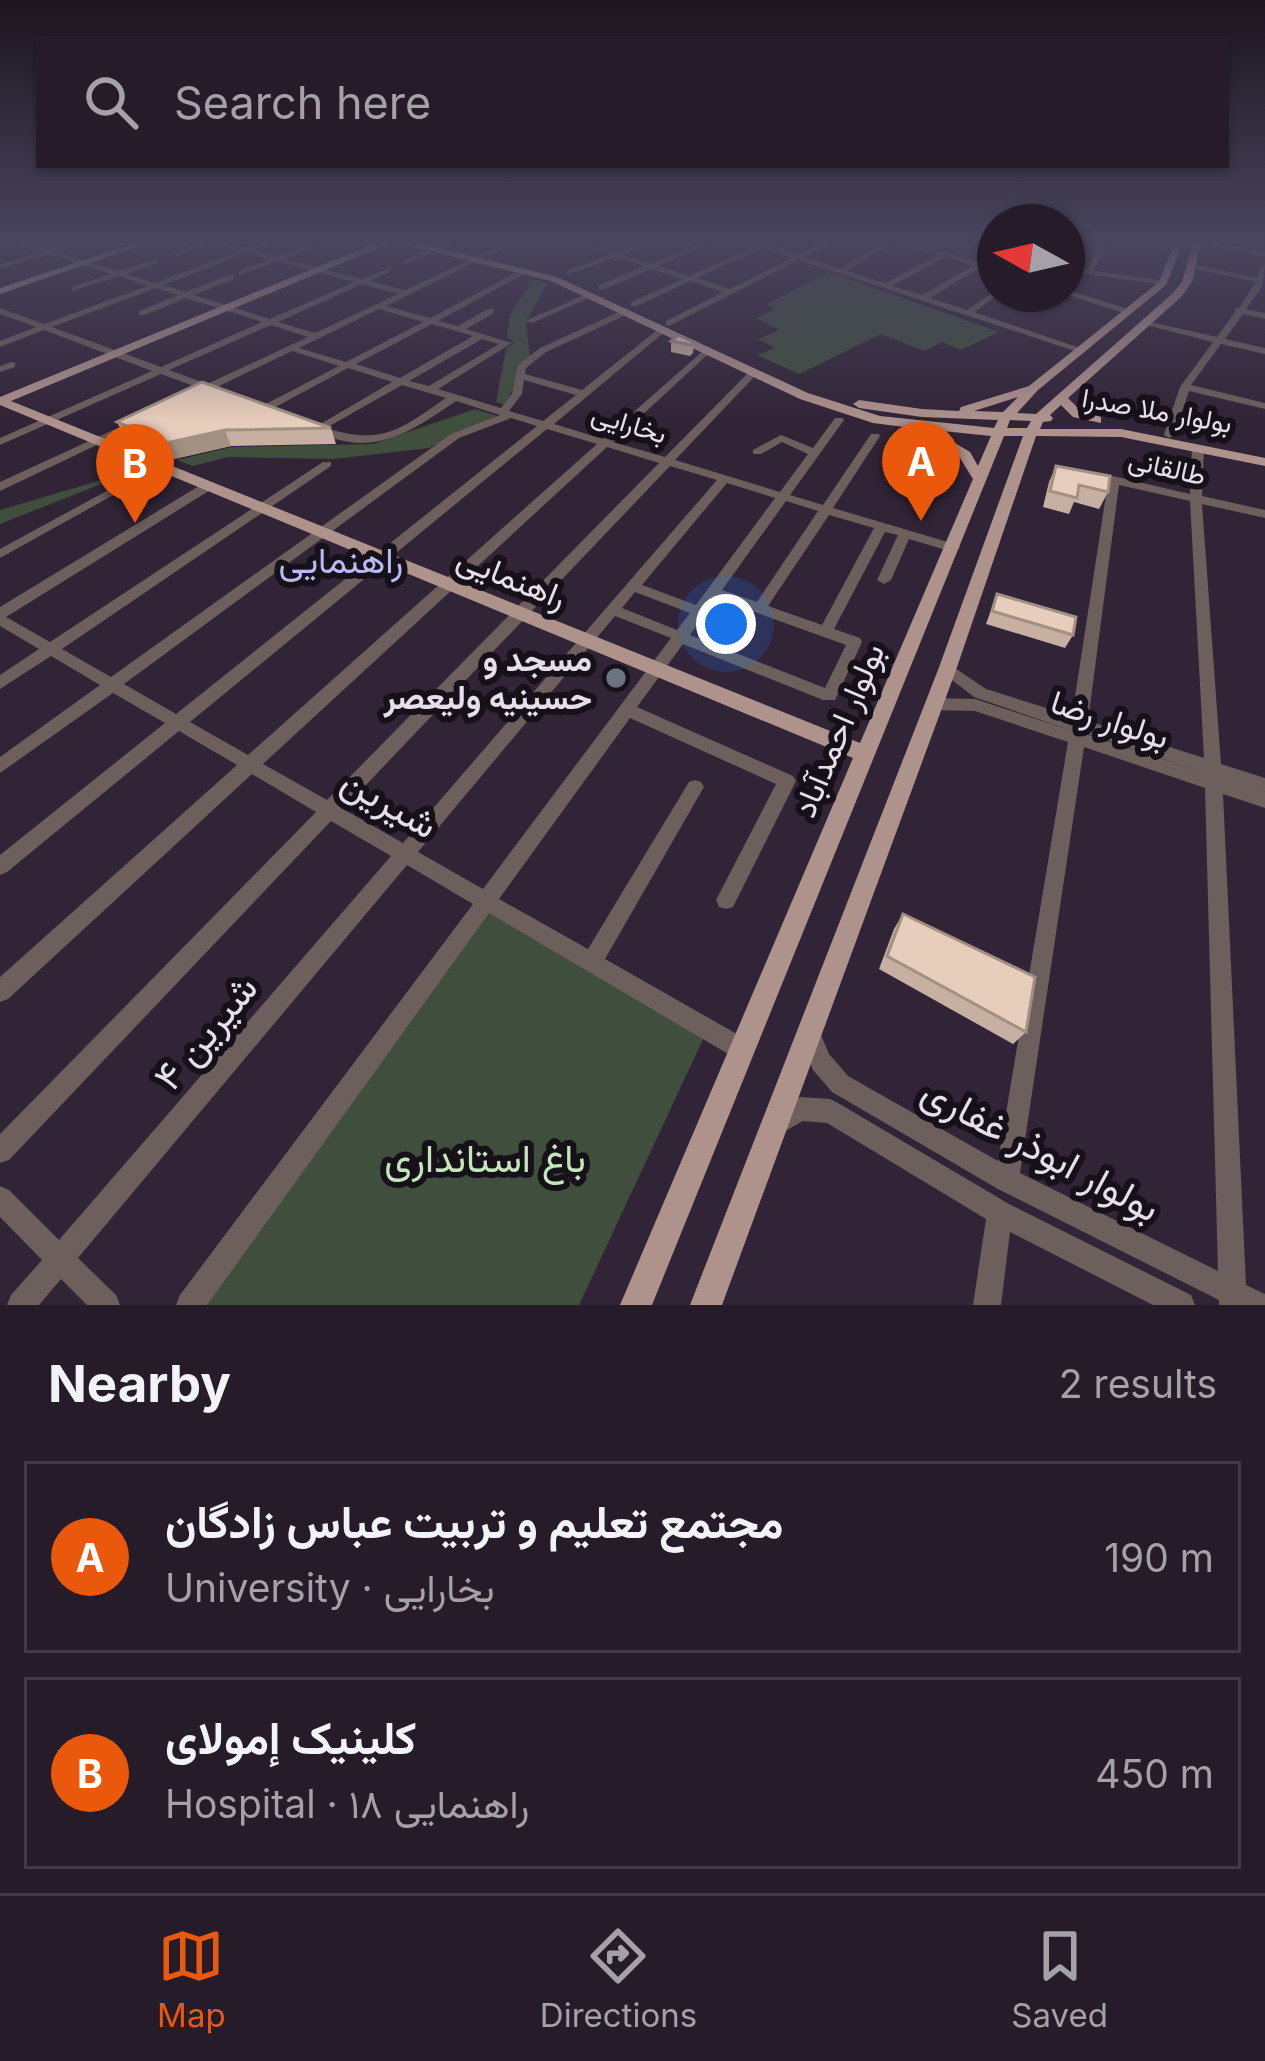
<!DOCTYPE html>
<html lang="en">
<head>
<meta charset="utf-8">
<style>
	body { margin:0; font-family:Inter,Vazirmatn,sans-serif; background:#2e2431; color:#f1f3f6 }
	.compass { position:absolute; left:977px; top:204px; width:108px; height:108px; border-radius:50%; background:#261b29; box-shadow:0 3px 9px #0004; rotate:278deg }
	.you { position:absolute; left:726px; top:624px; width:42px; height:42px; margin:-30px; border:9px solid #fff; border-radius:50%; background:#1a73e8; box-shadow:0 0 0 18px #1a73e833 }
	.badge { display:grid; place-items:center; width:78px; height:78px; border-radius:50%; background:#ea580c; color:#fff; font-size:39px; font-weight:700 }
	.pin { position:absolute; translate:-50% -99px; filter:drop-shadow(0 3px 6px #0008) }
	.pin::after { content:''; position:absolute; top:63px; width:42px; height:36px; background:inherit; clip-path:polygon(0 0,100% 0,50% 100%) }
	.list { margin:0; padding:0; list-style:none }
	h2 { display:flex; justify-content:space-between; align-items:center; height:156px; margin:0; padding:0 48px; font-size:51px }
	h2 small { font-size:39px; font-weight:400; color:#a4a1a8 }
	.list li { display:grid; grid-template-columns:78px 1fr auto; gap:36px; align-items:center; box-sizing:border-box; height:192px; margin:0 24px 24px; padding:0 24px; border:3px solid #423946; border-radius:0px }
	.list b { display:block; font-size:45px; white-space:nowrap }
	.list p { margin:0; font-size:39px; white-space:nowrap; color:#a4a1a8 }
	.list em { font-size:39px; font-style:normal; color:#a4a1a8 }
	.icon { flex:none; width:66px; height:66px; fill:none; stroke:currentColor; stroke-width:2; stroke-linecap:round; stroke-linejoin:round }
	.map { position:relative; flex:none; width:1265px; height:1305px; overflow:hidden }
	.search { position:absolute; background:#261b29; box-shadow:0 3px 9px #0004; left:36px; right:36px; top:36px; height:132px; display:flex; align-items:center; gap:30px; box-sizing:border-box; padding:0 42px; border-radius:0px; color:#a4a1a8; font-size:45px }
	.sheet { height:588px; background:#261b29 }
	nav { display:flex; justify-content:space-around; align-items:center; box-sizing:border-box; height:168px; border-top:3px solid #423946; background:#261b29; font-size:33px; color:#a4a1a8 }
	nav a { display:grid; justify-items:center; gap:6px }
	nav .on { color:#ea580c }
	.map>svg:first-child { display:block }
	.green { fill:#404f3d }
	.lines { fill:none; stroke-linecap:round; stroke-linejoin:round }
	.minor { fill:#6c5f5c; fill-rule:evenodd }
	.major { fill:#ae938d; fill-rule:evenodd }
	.wall { fill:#c7b0a1 }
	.shaded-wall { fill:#a29083 }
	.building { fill:#e7cdbb; stroke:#a29083; stroke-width:3 }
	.worship-dot { fill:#6b7280; stroke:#161019; stroke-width:4.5 }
	.labels { text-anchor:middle; stroke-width:12; stroke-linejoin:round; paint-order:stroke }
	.far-street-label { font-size:27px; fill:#e7deeb; stroke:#161019 }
	.street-label { font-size:33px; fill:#e7deeb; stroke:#161019 }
	.poi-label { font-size:33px; font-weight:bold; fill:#e7deeb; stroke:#161019; text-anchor:end }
	.neighbourhood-label { font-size:36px; fill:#b8bbf3; stroke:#161019 }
	.near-street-label { font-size:39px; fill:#e7deeb; stroke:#161019 }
	.near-park-label { font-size:39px; fill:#c3e6ba; stroke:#161019 }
</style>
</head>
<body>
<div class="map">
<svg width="1265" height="1305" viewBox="0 0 1265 1305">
	<rect width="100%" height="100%" fill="#322437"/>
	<!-- green -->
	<path class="green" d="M829,272l170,60 -38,18 -19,-8 -18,9 -43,-17 -82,40 -42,-19 18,-7 -17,-9 22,-9 -24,-12 19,-9 -8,-5z
		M533,279l14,4 -21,39 4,34 -25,49 -9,-3 10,-53 8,-7 -7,-5 3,-22z
		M475,409l22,7 -68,32 -95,11 -106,-2 -35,9 -16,-6 55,-13 141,-3z
		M142,468l-142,56v-14z
		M495,911l210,124 -126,270h-380l283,-390z"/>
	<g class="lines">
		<!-- minor -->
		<path class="minor" d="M6,239c14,0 24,7 38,9 16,2 32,-9 48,-9l-35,13 61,19 40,-12v4l-32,11 29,9 84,-32 -29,-8 -33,13 -7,-2 32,-13 -3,-2c15,0 27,6 41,8 14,2 27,-8 41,-8l-27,12 23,5 36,-12v4l-28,11 76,20 29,-11v4l-21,9 36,9 109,-51h8l-136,67 44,12 89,-47 7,2 -88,48 20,5 30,-17h6v4l-28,16 46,14 -74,46 63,19 11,-14 6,-29 22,-17 83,-38 3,1v4l-80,37 -20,16 -1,6 57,16 79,-63 7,2 -114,95 49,15 100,-88 5,3 -2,2 -93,86 52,15 82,-83h6v4l-78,82 105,32 28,-38 -26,-12 -21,12h-8v-4l28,-15 32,13 22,-30h8l1,2 -54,75 33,10 48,-71h8l1,2 -47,72 125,37 2,3 -7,4 -44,-13 -18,41 -7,4 -7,-4 21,-45 -13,-3 -51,97 26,9 2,4 -27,58h-12l-140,-56 -46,63 156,69 3,5 -63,126 -7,2 -7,-2 -3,-7 60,-116 -146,-66 -131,181 89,50 101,-167 6,-2 6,2 3,5 -3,5 -96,167 146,83 3,8 -3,8 -8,3 -8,-3 -246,-145 -282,392h-31l4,-10 293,-391 -66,-39 -329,393 38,37 4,10h-33l-26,-26 -22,26h-32l4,-10 31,-35 -42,-43v-31l9,4 50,50 332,-384 -60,-35 -322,339 -9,3v-29l316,-322 -64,-38 -244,225 -8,3v-25l237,-212 -58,-34 -172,141 -7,3v-20l165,-132 -52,-30 -113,80v-16l100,-72 -49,-29 -51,33v-14l39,-26 -39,-23v-19l204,-124h8v6l-206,128 44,25 273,-180h8v4l-269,183 49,28 340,-243 49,-19 -44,-14c-48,33 -87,59 -144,28l80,-47 -44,-14 -80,43h-8v-4l79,-41 -47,-15 -77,37v3l-18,5 -5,-3 7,-5 -38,-14 -161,71v-7l152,-67 -108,-41 -44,17v-6l36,-14 -36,-13v-6l44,16 103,-38 -28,-10 -47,15v-4l39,-13 -62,-20 -49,15v-5l41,-12zM247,253l23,6 -31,12v4l39,-14 76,21 -84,37 -76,-24 40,-16v-4h-6l-42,17 -23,-7zM362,284l36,10 -83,39 -37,-11zM156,288l22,7 -39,16v4h6l41,-17 76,24 -101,45 -109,-40zM379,309l44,13 -77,40 -47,-14zM432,324l41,12 -73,42 -44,-14zM271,325l37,12 -101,47 -38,-14zM482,339l17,5 -70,42 -20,-5zM524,380l52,15 -33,26 -34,-10 13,-17zM402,385l44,13c-45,31 -64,48 -120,30zM511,418l26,8 -361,288 -52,-30 335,-246zM547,429l50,15 -349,311 -58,-33zM607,447l52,16 -332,337 -64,-36zM670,466l47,14 -314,363 -60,-34zM727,483l48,15 -79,107 -54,-20zM786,501l32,10 -61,91 -35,-12zM829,515l45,13 -52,97 -54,-19zM635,592l55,21 -13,17 -55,-22zM716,598l130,47 -21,43 -135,-53zM615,616l56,22 -188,251 -65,-37z
			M452,239h9l-16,9 -7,-2z
			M563,239c18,0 32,10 49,12 15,2 31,-12 47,-12l-36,16 28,9 59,-25h9l-61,27 31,10 67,-30 -17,-7 28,4 31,12 32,-16h8l-33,18 35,12 47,-30h10l98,28v4l-14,-4 -51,31 37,12 28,-19v3l3,1 -24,17 112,38 -8,2 -279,-92 -130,66 -3,-1v-4l57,-29 -33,-11 -53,25h-6v-4l52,-23 -31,-10 -47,20h-6v-4l45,-19 -28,-9 -49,18v-4l42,-16zM894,242l45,13 -54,28 -38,-12zM763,248l29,10 -62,31 -33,-11zM946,257l28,8 -52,30 -30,-9z
			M1101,239h19l61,10 -4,2 -70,-10 -13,30 72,10 1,2 -4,2 -96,-14v-4l20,3z
			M1197,239l68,13v4l-71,-13z
			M992,245h3v15l-10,-3z
			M432,247l7,2 -31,15 -7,-2z
			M1188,263l69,15 4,-11 4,-2 -3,22 -16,22 19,4v6l-22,-5 -18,25 40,9v6l-44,-10 -30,41 74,18v6l-76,-18 -15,44 -5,3 -5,-3 16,-48 33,-45 -71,-18 4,-3 71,16 18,-25v-4h4l17,-26 -68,-15z
			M1067,290l65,20 1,2 -7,2 -61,-20h2z
			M589,293l7,2 -64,28 -7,-2z
			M12,362l3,1v4l-15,5v-6z
			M137,419l5,3 -1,2 -141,67v-9z
			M1198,445l6,3 -2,48 63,14v8l-63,-14 19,260 44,14v14l-50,-16 50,16v16l-42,-14 23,491 19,9v11h-46v-5l-221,-111 -166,-97 -19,-22 -14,-34 3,-8 8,-3 8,3 11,26 19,22 150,85 70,-419 -93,-31 -40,-1 -6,-2 -2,-4 2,-4 6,-2 40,1 98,32 -99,-34 -35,-27 3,-4h10l34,23 86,27 36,-234 -10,-4 6,-4 86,20 2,-46zM1119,485l71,16 14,257 -116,-37zM1079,732h2l125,41zM1084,747l121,41 13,483 -198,-98z
			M158,463l6,3 -2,2 -162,90v-9z
			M800,1097l30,2 8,4 171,101 182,91 4,10h-42l-143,-73 -9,73h-28l13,-86 -159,-96 -24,-2 -25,14 -8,-4 -4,-8 4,-8z"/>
		<!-- major -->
		<path class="major" d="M147,239h12l-159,55v-6z
			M385,239h18l154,38 251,116 72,23 114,12 4,-8 -76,-3 -63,-9 -6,-4 6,-4 63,9 37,2 2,-4 68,-21 130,-104 17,-43h8l-18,46 -128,105 -21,23 19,1 137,-121 9,-11 12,-43h8l-10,43 -11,15 -113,101 13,13 20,6v6l-28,-6 -12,-12 -11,10 3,3 -2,3 -8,1 -3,7h81l144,29v8l-144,-29 -85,-1 -80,234 -234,635h-32l248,-635 85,-234h-19l-352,869h-32l233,-547 -853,-353v-8zM393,242l158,39 249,118 73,24 47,6v5l40,24 13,21 -113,264 -849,-342zM1018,397l-15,15 -29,-1zM1010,420l21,1 -4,7h-20zM933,430l58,6 -13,30 -8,-14z"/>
	</g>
	<!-- wall -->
	<path class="wall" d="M671,341l23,1 -1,11 -3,3 -19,-4z
		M117,422l214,6 5,16 -105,2 -57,13 -49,-22z
		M1056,466l52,26 -9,17 -25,-7 -5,12 -26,-7 6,-25z
		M997,594l76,41 -8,13 -79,-24z
		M903,914l123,118 -13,12 -134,-75 15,-40z"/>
	<!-- shaded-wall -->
	<path class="shaded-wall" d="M225,430l6,16 -57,13 -8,-16z"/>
	<!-- building -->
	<path class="building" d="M678,335l16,7 -3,3 -20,-4z
		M202,382l129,46 -106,2 -59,13 -49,-21z
		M1056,466l54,10 -2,16 -29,-7 -2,13 -27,-7z
		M997,594l79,23 -3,18 -81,-24z
		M903,914l132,63 -9,55 -139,-76z"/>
	<!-- sky -->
	<linearGradient id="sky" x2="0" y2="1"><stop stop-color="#1c141e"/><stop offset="0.57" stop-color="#49455e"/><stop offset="1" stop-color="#49455e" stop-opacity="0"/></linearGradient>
	<rect width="1265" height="422" fill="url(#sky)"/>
	<!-- markers -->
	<circle class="worship-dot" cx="616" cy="678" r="12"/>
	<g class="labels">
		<!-- far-street labels -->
		<g class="far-street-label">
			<text transform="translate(1157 411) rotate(10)" y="9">بولوار ملا صدرا</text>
			<text transform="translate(629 424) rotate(17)" y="9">بخارایی</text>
			<text transform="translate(1167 468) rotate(13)" y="9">طالقانی</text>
		</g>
		<!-- street labels -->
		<g class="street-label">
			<text transform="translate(512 577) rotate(22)" y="12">راهنمایی</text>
			<text transform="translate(1110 719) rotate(18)" y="12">بولوار رضا</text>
			<text transform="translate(838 730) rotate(-67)" y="12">بولوار احمدآباد</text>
		</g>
		<!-- poi labels -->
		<g class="poi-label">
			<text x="592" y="671">مسجد و<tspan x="592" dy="38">حسینیه ولیعصر</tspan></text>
		</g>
		<!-- neighbourhood labels -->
		<g class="neighbourhood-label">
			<text x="341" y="573">راهنمایی</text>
		</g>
		<!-- near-street labels -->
		<g class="near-street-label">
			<text transform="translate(390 802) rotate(30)" y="14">شیرین</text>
			<text transform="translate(205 1032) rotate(-50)" y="14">شیرین ۴</text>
			<text transform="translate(1041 1149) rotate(28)" y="14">بولوار ابوذر غفاری</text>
		</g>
		<!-- near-park labels -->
		<g class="near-park-label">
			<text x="485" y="1172">باغ استانداری</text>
		</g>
	</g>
</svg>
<svg class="compass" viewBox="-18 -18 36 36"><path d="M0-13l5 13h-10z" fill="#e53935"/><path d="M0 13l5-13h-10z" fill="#a4a1a8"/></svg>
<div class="you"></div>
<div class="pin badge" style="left:921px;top:521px">A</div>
<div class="pin badge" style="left:135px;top:523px">B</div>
<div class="search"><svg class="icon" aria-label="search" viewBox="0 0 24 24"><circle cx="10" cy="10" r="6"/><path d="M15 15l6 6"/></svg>Search here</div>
</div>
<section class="sheet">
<h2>Nearby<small>2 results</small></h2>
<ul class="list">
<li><span class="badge">A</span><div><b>مجتمع تعلیم و تربیت عباس زادگان</b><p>University · بخارایی</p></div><em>190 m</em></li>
<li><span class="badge">B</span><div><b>کلینیک إمولای</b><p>Hospital · راهنمایی ۱۸</p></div><em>450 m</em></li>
</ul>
</section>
<nav>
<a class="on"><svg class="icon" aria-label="map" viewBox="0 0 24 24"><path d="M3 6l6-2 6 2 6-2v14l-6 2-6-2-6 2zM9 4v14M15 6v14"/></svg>Map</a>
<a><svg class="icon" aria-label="directions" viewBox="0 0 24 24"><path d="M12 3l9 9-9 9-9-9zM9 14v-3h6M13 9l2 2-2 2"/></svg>Directions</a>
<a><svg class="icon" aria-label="saved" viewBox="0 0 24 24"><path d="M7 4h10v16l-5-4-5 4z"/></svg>Saved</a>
</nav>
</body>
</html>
